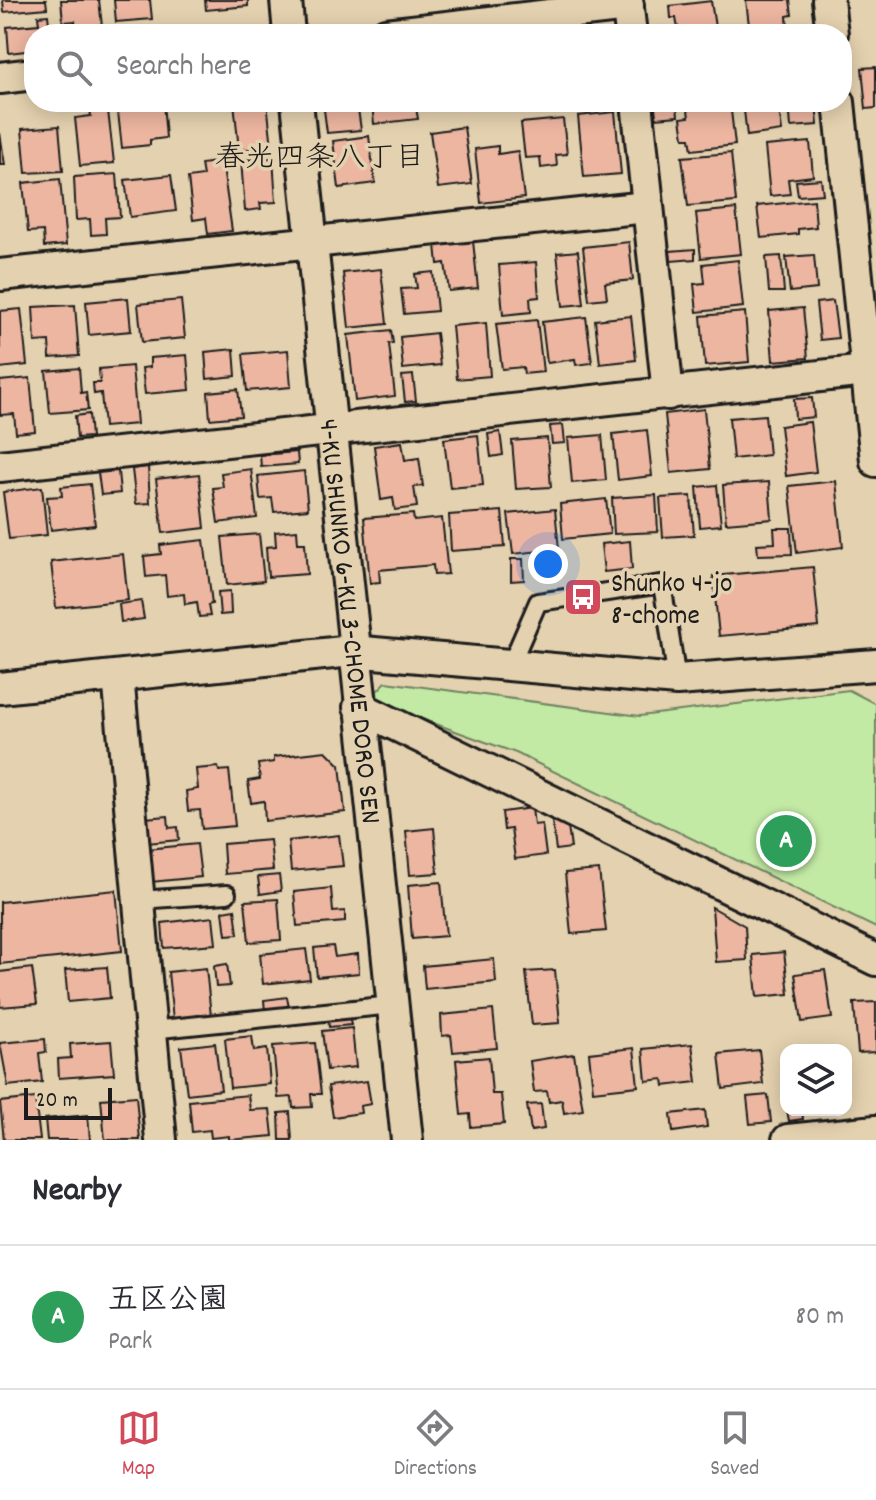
<!DOCTYPE html>
<html lang="en">
<head>
<meta charset="utf-8">
<style>
	body { margin:0; font-family:Dekko,"Klee One",sans-serif; background:#f2f2f3; color:#2b2b33 }
	.controls { position:absolute; right:24px; bottom:24px; display:grid; overflow:hidden; border-radius:16px; box-shadow:0 4px 20px #0003 }
	.controls button { width:72px; height:72px; display:grid; place-items:center; padding:0; border:0; border-bottom:2px solid #e1e1e2; background:#fff; color:#2b2b33; font:40px sans-serif }
	.scale { position:absolute; left:24px; bottom:20px; width:88px; box-sizing:border-box; padding-left:8px; border:4px solid #1c1c1c; border-top:0; font-size:22px; line-height:28px; white-space:nowrap; color:#1c1c1c; -webkit-text-stroke:6px #e4d1af; paint-order:stroke }
	.you { position:absolute; left:548px; top:564px; width:28px; height:28px; margin:-20px; border:6px solid #fff; border-radius:50%; background:#1a73e8; box-shadow:0 0 0 12px #1a73e833 }
	.badge { display:grid; place-items:center; width:52px; height:52px; border-radius:50%; background:#d1495b; color:#fff; font-size:26px; font-weight:700 }
	.pin { position:absolute; translate:-50% -50%; border:4px solid #fff; box-shadow:0 2px 8px #0006 }
	.list { margin:0; padding:0; list-style:none }
	h2 { display:flex; justify-content:space-between; align-items:center; height:104px; margin:0; padding:0 32px; font-size:34px }
	h2 small { font-size:26px; font-weight:400; color:#7c7c81 }
	.list li { display:grid; grid-template-columns:52px 1fr auto; gap:24px; align-items:center; box-sizing:border-box; height:144px; padding:0 32px; border-top:2px solid #e1e1e2 }
	.list b { display:block; font-size:30px; white-space:nowrap }
	.list p { margin:0; font-size:26px; white-space:nowrap; color:#7c7c81 }
	.list em { font-size:26px; font-style:normal; color:#7c7c81 }
	.icon { flex:none; width:44px; height:44px; fill:none; stroke:currentColor; stroke-width:2; stroke-linecap:round; stroke-linejoin:round }
	.map { position:relative; flex:none; width:876px; height:1140px; overflow:hidden }
	.search { position:absolute; background:#fff; box-shadow:0 4px 20px #0003; left:24px; right:24px; top:24px; height:88px; display:flex; align-items:center; gap:20px; box-sizing:border-box; padding:0 28px; border-radius:32px; color:#7c7c81; font-size:30px }
	.sheet { height:248px; background:#fff }
	nav { display:flex; justify-content:space-around; align-items:center; box-sizing:border-box; height:112px; border-top:2px solid #e1e1e2; background:#fff; font-size:22px; color:#7c7c81 }
	nav a { display:grid; justify-items:center; gap:4px }
	nav .on { color:#d1495b }
	.map>svg:first-child { display:block }
	.green { fill:#c3eaa5; stroke:#708360; stroke-width:2 }
	.building { fill:#edb6a1; stroke:#1c1c1c; stroke-width:2 }
	.lines { fill:none; stroke-linecap:round; stroke-linejoin:round }
	.service-casing { stroke:#1c1c1c; stroke-width:22 }
	.minor-casing { stroke:#1c1c1c; stroke-width:36 }
	.service { stroke:#e4d1af; stroke-width:16 }
	.minor { stroke:#e4d1af; stroke-width:30 }
	.labels { text-anchor:middle; stroke-width:7; stroke-linejoin:round; paint-order:stroke }
	.poi-label { font-size:28px; fill:#1c1c1c; stroke:#e4d1af; text-anchor:start }
	.street-label { font-size:28px; fill:#1c1c1c; stroke:#e4d1af }
	.neighbourhood-label { font-size:30px; fill:#1c1c1c; stroke:#e4d1af }
</style>
</head>
<body>
<div class="map">
<svg width="876" height="1140" viewBox="0 0 876 1140">
	<rect width="100%" height="100%" fill="#e4d1af"/>
	<filter id="ink" filterUnits="userSpaceOnUse"><feTurbulence type="fractalNoise" baseFrequency=".0125" numOctaves="2"/><feDisplacementMap in="SourceGraphic" scale="16" xChannelSelector="R" yChannelSelector="G"/><feConvolveMatrix kernelMatrix="1 2 1 2 8 2 1 2 1" color-interpolation-filters="sRGB"/></filter>
	<g filter="url(#ink)">
		<!-- green -->
		<path class="green" d="M386,682l254,34 209,-26 27,14v224l-360,-175 -138,-50 -1,-12z"/>
		<!-- building -->
		<path class="building" d="M3,0h43l1,8 -43,4z
			M61,0h38l3,26 -26,2 -1,-7 -12,1z
			M114,0h36l2,19 -36,3z
			M205,0h43v6l-42,4z
			M746,0h44l2,15 -5,1 1,15 -38,3z
			M711,1l5,33h-37l-3,-16h-5l-1,-12z
			M48,15l2,19h-16v16l-25,3 -2,-26 32,-3 -1,-8z
			M876,67v41l-10,1 -4,-41z
			M89,102h18l7,61 -34,3 -5,-48 16,-2z
			M163,102l3,36 -16,2v5l-28,3 -5,-45z
			M234,102h33l5,45 -33,3z
			M323,102h34l4,28 -34,3z
			M372,102h43l3,17 -44,5z
			M593,102h25v3l-24,2z
			M730,102l5,43 -43,5 -2,-12h-6l-3,-20 8,-1 -2,-13z
			M743,102h39l1,7h-4l3,22 -35,5z
			M789,102h27l2,23 -27,2z
			M677,105l1,11 -22,2 -1,-11z
			M615,112l6,62 -37,3 -6,-61z
			M563,119l4,35 -11,1 1,11 -16,2 -1,-11 -15,1 -4,-35z
			M59,126l4,45 -37,2 -4,-44z
			M464,127l8,57 -34,4 -8,-56z
			M0,133l5,32h-5z
			M369,136l6,47 -36,5 -6,-47z
			M810,142l3,34 -25,3 2,15 -20,2 -5,-50z
			M498,146v8l20,-3 6,47 -43,5 -6,-54z
			M731,153l5,49 -48,4 -6,-49z
			M273,158l3,44 -16,1 1,6 -16,2 -4,-51z
			M222,161l10,70 -24,3 -2,-16 -13,2 -5,-42 15,-2 -2,-12z
			M117,174l3,43 -15,1 1,16 -15,1 -1,-16 -14,1 -2,-43z
			M171,175l5,36 -46,6 -5,-37z
			M60,179l6,66 -22,2 -1,-16 -15,1 -5,-49z
			M821,179l2,15 -25,2 -2,-15z
			M814,200l2,27 -18,2v5l-37,4 -4,-32z
			M736,209l5,45 -40,4 -5,-45z
			M473,241l5,47 -29,3 -4,-28 -7,1 -2,-19z
			M629,242l4,38 -28,3 2,15 -18,2 -6,-53z
			M695,249v10l-24,2 -1,-10z
			M578,251l6,53 -21,2 -6,-53z
			M814,255l3,34 -27,3 -4,-35z
			M781,256l3,36h-15l-3,-35z
			M738,260l5,47 -46,5 -3,-28 11,-1 -2,-19z
			M536,262l3,35 -9,1 1,14 -28,3 -4,-50z
			M381,269l6,55 -38,4 -6,-55z
			M433,272l4,39 -33,3 -3,-25 16,-1 -2,-14z
			M128,298l3,33 -42,4 -3,-33z
			M181,300l4,38 -43,4 -4,-38z
			M833,301l5,37 -18,2 -4,-37z
			M75,305l4,51 -29,2 -1,-17 -14,1 -2,-35z
			M803,308l5,50 -35,3 -4,-50z
			M21,309l6,56 -27,3v-57z
			M745,312l4,50 -44,4 -4,-50z
			M631,316l5,44 -36,4 -5,-44z
			M586,317l6,46 -16,2 -1,-6 -28,4 -5,-41z
			M537,320l6,52 -19,2 -1,-7 -21,2 -6,-45z
			M486,323l4,53 -33,3 -5,-53z
			M391,330l2,13 -4,1 6,52 -40,5 -7,-66z
			M436,333l4,32 -37,4 -3,-32z
			M234,349l2,27 -29,3 -2,-27z
			M288,350l3,37 -44,4 -4,-37z
			M187,355l3,35 -45,4 -3,-26 8,-1v-9z
			M132,366l5,58 -33,3 -3,-34 -7,1 -1,-11h7l-1,-14z
			M79,368l2,25 5,-1 2,18 -38,3 -4,-42z
			M413,375l3,26 -11,1 -3,-26z
			M30,378l5,53 -19,2 -2,-19 -14,1v-34z
			M238,389l3,27 -31,3 -2,-27z
			M812,398l2,19 -19,2 -1,-20z
			M704,409l6,60 -39,4 -6,-59z
			M89,414l2,23 -14,1 -2,-22z
			M765,415l4,40 -36,4 -4,-41z
			M810,422l6,50 -30,4 -6,-50z
			M563,425l2,18 -13,1 -2,-18z
			M647,430l5,46 -34,4 -5,-46z
			M500,432l3,23 -12,2 -3,-23z
			M478,435l5,50 -33,3 -6,-49z
			M602,435l4,45 -34,3 -4,-45z
			M547,438l4,49 -35,2 -4,-48z
			M402,442l3,18 14,-2 4,28 -9,1 3,20 -22,3 -2,-12 -12,2 -7,-54z
			M297,452l1,12 -37,3 -1,-12z
			M148,467l2,36 -14,1 -4,-35z
			M251,469l6,49 -39,5 -5,-35 10,-1 -2,-14z
			M118,471l2,22 -19,2 -3,-22z
			M304,471l4,38 -34,3 -2,-14 -12,1 -2,-23z
			M199,474l6,54 -42,5 -7,-54z
			M836,481l7,66 -46,6 -8,-67z
			M769,482l3,37 -46,4 -3,-38z
			M90,484l5,41 -44,5 -4,-33 15,-1 -1,-9z
			M717,485l4,40 -21,2 -3,-40z
			M42,487l5,48 -38,4 -6,-47z
			M656,495l2,37 -44,2 -2,-36z
			M691,496l3,39 -31,2 -3,-39z
			M606,499l4,35 -47,5 -3,-35z
			M555,509l4,40 -46,5 -5,-40z
			M502,511l3,36 -54,4 -2,-36z
			M413,514l1,7 28,-3 6,56 -14,1 -1,-10 -54,5 1,12 -10,1 -6,-65z
			M774,528h17l1,26 -34,1 -1,-11 18,-1z
			M297,530l1,13h7l2,31 -39,3 -2,-30 10,-1 -1,-14z
			M259,534l5,47 -37,4 -5,-48z
			M204,540l8,64 -4,1 2,11 -11,1 -2,-15 -12,2 -1,-10 -17,2 -2,-21 -19,2 -2,-21 17,-2 -1,-9z
			M630,541l2,28 -28,3 -3,-28z
			M123,554l5,46 -72,8 -5,-46z
			M511,559h12l1,21 -13,1z
			M813,567l6,60 -100,9 -6,-60z
			M230,591l1,23 -11,1 -2,-23z
			M141,601l3,18 -23,3 -2,-18z
			M326,751l14,14 5,47 -80,9 -1,-20 -13,2 -3,-22 12,-2 -2,-15 16,-2v-5z
			M218,767l1,4 10,-1 6,56 -33,3 -2,-19 -12,1 -2,-20 12,-2 -2,-20z
			M532,808l2,17 8,-1 4,31 -31,4 -4,-30 -7,1 -2,-18z
			M168,816l1,12 9,-1 1,13 -32,3 -2,-25z
			M567,820l4,28 -15,2 -4,-28z
			M434,828l4,45 -28,2 -4,-44z
			M339,835l4,31 -52,5 -3,-30z
			M270,840l3,30 -48,4 -2,-30z
			M197,844l4,33 -50,5 -4,-33z
			M599,870l7,61 -35,3 -6,-61z
			M279,875l2,16 -21,3 -2,-17z
			M441,882l5,54 -34,3 -4,-54z
			M331,888l2,24 12,-1v11l-48,4 -3,-34z
			M116,890l6,61 -122,13v-62z
			M278,899l3,41 -32,2 -4,-41z
			M712,907l33,19 2,34 -31,2z
			M235,909l3,25 -12,1 -3,-24z
			M213,917l3,27 -52,4 -2,-25z
			M333,946l2,11 23,-3 1,19 -42,4 -3,-29z
			M306,949l4,30 -47,5 -3,-30z
			M784,952l5,42 -32,3 -4,-42z
			M494,959l2,23 -71,7 -2,-23z
			M227,964l3,22 -14,1 -2,-21z
			M107,967l3,31 -42,4 -3,-32z
			M32,968l5,36 -37,3v-35z
			M206,968l5,48 -38,4 -5,-48z
			M555,970l5,53 -28,2 -6,-53z
			M825,970l7,48 -30,4 -7,-48z
			M287,997l2,11 -24,3 -1,-11z
			M876,1002v50l-18,1 -4,-50z
			M493,1010l4,38 -44,4 -2,-17 -9,1 -1,-21z
			M349,1014l2,11 -22,2 -1,-10z
			M352,1028l4,39 -29,3 -5,-39z
			M252,1036l2,15 13,-2 3,35 -40,4 -5,-49z
			M45,1039l1,13 -7,1 3,29 -34,4 -8,-43z
			M111,1041l3,33 -55,4 -1,-19 13,-1 -1,-14z
			M215,1043l6,47 -34,4 -6,-47z
			M315,1043l6,51h-10l1,13 -19,1 -1,-11 -14,1 -5,-52z
			M692,1044l5,38 -33,4 -1,-7 -17,2 -3,-32z
			M634,1048l4,38 -45,5 -4,-38z
			M759,1050l4,34 -40,5 -4,-35z
			M574,1054l9,56 -19,3 -2,-13 -13,2 -2,-11 -13,1 -4,-31z
			M489,1057l3,37h9l3,30 -33,3 -1,-13 -9,1 -5,-55z
			M367,1081l4,23 -11,2 1,7 -28,4 -5,-31z
			M248,1095l2,15 20,-1 3,27 -44,4v-4l-18,2 -1,-8 -18,2 -3,-31z
			M768,1095l3,27 -21,2 -3,-27z
			M136,1096l4,44h-35l-4,-41z
			M35,1098l5,42h-36l-4,-38z
			M541,1104l3,25 -13,2 -4,-26z
			M705,1110l2,17 -34,5 -2,-18z
			M787,1110h15l1,9 -14,2z
			M290,1112l2,28h-12l-1,-27z
			M88,1115l2,25h-43l-2,-21z"/>
		<g class="lines">
			<!-- service casing -->
			<g class="service-casing">
				<path id="service" d="M511,664l27,-62 124,-18 15,96
					M139,900l88,-6
					M151,1030l241,-25"/>
			</g>
			<!-- minor casing -->
			<g class="minor-casing">
				<g id="minor">
					<path d="M286,0l3,34"/>
					<path d="M627,0l4,34"/>
					<path d="M828,0l4,34"/>
					<path d="M386,34l242,-28"/>
					<path d="M0,78l34,-4"/>
					<path id="s1" d="M297,102l110,1038"/>
					<path d="M637,102l31,292"/>
					<path d="M839,102l37,359"/>
					<path d="M0,275l647,-68"/>
					<path d="M0,466l866,-95"/>
					<path d="M118,676l43,464"/>
					<path d="M0,688l352,-37 325,29 199,-15"/>
					<path d="M359,707l517,253"/>
					<path d="M788,1140l88,-9"/>
				</g>
			</g>
			<!-- service -->
			<use href="#service" class="service"/>
			<!-- minor -->
			<use href="#minor" class="minor"/>
		</g>
	</g>
	<!-- icons -->
	<defs>
		<g id="bus-square" transform="scale(2)"><rect x="-9" y="-9" width="18" height="18" rx="4" fill="#d1495b" stroke="#e4d1af"/><path d="M-5-6H5V4H4V6H2V4H-2V6H-4V4H-5ZM-3.5-4V0h7V-4ZM-3.5 1.2v1.5H-2V1.2ZM2 1.2v1.5H3.5V1.2Z" fill="#fff"/></g>
	</defs>
	<g fill-rule="evenodd">
		<use href="#bus-square" x="583" y="597"/>
	</g>
	<g class="labels">
		<!-- poi labels -->
		<g class="poi-label">
			<text x="611" y="591">Shunko 4-jo<tspan x="611" dy="32">8-chome</tspan></text>
		</g>
		<!-- street labels -->
		<g class="street-label">
			<text dy="10" stroke="none"><textPath href="#s1" startOffset="522">4-KU SHUNKO 6-KU 3-CHOME DORO SEN</textPath></text>
		</g>
		<!-- neighbourhood labels -->
		<g class="neighbourhood-label">
			<text x="320" y="166">春光四条八丁目</text>
		</g>
	</g>
</svg>
<div class="controls">
<button><svg class="icon" aria-label="layers" viewBox="0 0 24 24"><path d="M12 4l9 5-9 5-9-5zM3 14l9 5 9-5"/></svg></button>
</div>
<div class="scale">20 m</div>
<div class="you"></div>
<div class="pin badge" style="left:786px;top:841px;background:#2e9e5b">A</div>
<div class="search"><svg class="icon" aria-label="search" viewBox="0 0 24 24"><circle cx="10" cy="10" r="6"/><path d="M15 15l6 6"/></svg>Search here</div>
</div>
<section class="sheet">
<h2>Nearby<small></small></h2>
<ul class="list">
<li><span class="badge" style="background:#2e9e5b">A</span><div><b>五区公園</b><p>Park</p></div><em>80 m</em></li>
</ul>
</section>
<nav>
<a class="on"><svg class="icon" aria-label="map" viewBox="0 0 24 24"><path d="M3 6l6-2 6 2 6-2v14l-6 2-6-2-6 2zM9 4v14M15 6v14"/></svg>Map</a>
<a><svg class="icon" aria-label="directions" viewBox="0 0 24 24"><path d="M12 3l9 9-9 9-9-9zM9 14v-3h6M13 9l2 2-2 2"/></svg>Directions</a>
<a><svg class="icon" aria-label="saved" viewBox="0 0 24 24"><path d="M7 4h10v16l-5-4-5 4z"/></svg>Saved</a>
</nav>
</body>
</html>
